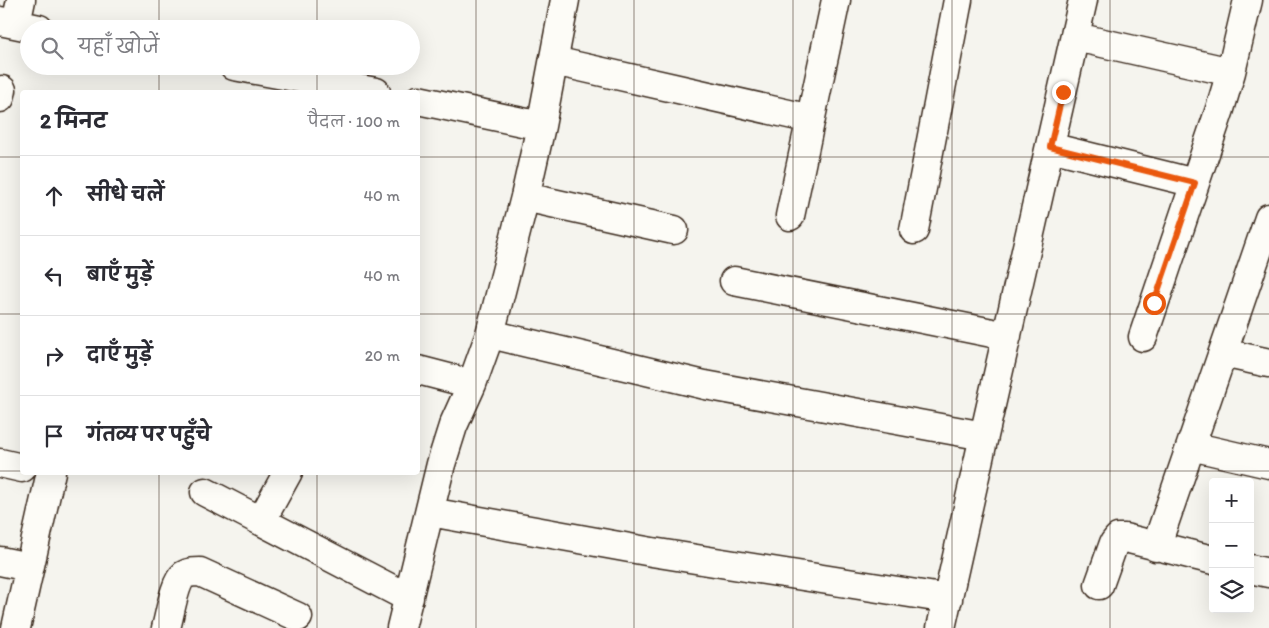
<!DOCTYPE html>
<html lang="hi">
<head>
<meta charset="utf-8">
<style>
	body { margin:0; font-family:Itim,"Playpen Sans Deva",sans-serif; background:#f7f7f7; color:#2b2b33 }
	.controls { position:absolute; right:15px; bottom:15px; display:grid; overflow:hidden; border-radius:5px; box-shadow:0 5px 20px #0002 }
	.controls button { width:45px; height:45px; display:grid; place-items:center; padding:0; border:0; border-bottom:1px solid #e1e1e2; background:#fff; color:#2b2b33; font:25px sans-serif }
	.stop { position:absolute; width:15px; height:15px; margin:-11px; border:4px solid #ea580c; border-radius:50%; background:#fff }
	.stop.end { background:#ea580c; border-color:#fff; box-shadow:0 1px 5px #0008 }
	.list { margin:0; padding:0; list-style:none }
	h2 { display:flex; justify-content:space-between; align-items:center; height:65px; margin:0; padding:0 20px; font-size:21px }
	h2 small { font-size:16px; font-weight:400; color:#7c7c81 }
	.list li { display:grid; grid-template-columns:32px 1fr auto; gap:15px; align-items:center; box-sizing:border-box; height:80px; padding:0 20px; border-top:1px solid #e1e1e2 }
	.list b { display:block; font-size:19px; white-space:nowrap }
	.list em { font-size:16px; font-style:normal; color:#7c7c81 }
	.icon { flex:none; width:28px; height:28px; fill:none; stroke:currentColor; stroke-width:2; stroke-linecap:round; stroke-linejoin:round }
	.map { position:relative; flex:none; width:1269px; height:628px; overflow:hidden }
	.search { position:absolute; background:#fff; box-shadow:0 5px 20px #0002; left:20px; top:20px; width:400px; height:55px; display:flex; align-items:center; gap:12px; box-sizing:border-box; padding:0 18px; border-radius:28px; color:#7c7c81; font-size:19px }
	.panel { position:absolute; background:#fff; box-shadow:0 5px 20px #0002; left:20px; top:90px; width:400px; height:385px; border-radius:5px }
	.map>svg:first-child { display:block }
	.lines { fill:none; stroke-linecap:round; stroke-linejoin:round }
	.minor-casing { stroke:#3b2a1e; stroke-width:31 }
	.minor { stroke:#fdfcf7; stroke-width:28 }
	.route { stroke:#ea580c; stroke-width:6 }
	.grid { fill:none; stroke:#3b2a1e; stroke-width:1; stroke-opacity:0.55 }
</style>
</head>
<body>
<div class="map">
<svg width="1269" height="628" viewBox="0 0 1269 628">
	<rect width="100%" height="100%" fill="#f5f4ee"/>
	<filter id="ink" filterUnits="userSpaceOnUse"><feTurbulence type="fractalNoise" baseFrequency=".02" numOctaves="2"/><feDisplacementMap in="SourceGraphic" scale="10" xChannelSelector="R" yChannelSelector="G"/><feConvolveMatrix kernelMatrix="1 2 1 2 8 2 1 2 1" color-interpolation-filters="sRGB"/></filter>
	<g filter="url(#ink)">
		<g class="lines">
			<!-- minor casing -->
			<g class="minor-casing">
				<path id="minor" d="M0,21l39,8
					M16,24l5,-24
					M1076,37l155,35
					M554,61l257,58
					M234,66l142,26
					M0,98l2,-8
					M418,100l123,26
					M1050,147l145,36
					M525,197l149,33
					M790,216l46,-216
					M914,230l44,-230
					M734,281l273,55
					M490,334l215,51 279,51 -43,192
					M1143,337l77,-228 11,-37 17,-72
					M1223,353l46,10
					M418,370l54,14
					M984,436l99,-436
					M1191,446l78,18
					M0,463l22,5
					M205,492l204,106
					M430,512l222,40 296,47
					M261,521l27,-49
					M1156,547l113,-329
					M0,561l29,6
					M1250,569l19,4
					M1099,585l15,-42 4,-5h7l88,22
					M16,628l35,-156
					M166,628c4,-13 8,-45 18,-53 5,-3 10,-3 16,-3l98,45
					M401,628l40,-164 12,-38 19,-42 18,-50 35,-137 16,-71 24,-126"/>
			</g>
			<!-- minor -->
			<use href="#minor" class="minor"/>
		</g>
	</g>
	<g class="lines" filter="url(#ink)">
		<!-- route -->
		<path class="route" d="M1063,92l-13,55 145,36 -41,120"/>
	</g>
	<!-- grid -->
	<path class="grid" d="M159,0v29M317,0v29M476,0v628M634,0v628M793,0v628M952,0v628M1110,0v628M159,66v26M317,66v26M0,157h22M418,157h851M0,314h22M418,314h851M0,471h22M418,471h851M159,472v156M317,472v156"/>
</svg>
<div class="controls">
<button>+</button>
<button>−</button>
<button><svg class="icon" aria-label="layers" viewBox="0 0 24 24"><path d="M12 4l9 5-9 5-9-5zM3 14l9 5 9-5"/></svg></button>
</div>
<div class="stop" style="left:1154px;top:303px"></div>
<div class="stop end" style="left:1063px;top:92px"></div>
<div class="search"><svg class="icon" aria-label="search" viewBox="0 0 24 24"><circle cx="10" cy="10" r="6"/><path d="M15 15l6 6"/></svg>यहाँ खोजें</div>
<section class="panel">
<h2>2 मिनट<small>पैदल · 100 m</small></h2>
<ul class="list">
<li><svg class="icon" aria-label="ahead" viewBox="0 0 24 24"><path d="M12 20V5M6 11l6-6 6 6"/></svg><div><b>सीधे चलें</b></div><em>40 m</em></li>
<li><svg class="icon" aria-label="left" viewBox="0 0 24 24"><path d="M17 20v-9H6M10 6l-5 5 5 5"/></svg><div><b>बाएँ मुड़ें</b></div><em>40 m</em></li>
<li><svg class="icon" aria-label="right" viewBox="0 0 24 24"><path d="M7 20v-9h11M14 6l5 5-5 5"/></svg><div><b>दाएँ मुड़ें</b></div><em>20 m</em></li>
<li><svg class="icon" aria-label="arrive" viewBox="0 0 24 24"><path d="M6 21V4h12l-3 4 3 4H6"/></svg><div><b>गंतव्य पर पहुँचे</b></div></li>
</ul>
</section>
</div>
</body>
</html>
